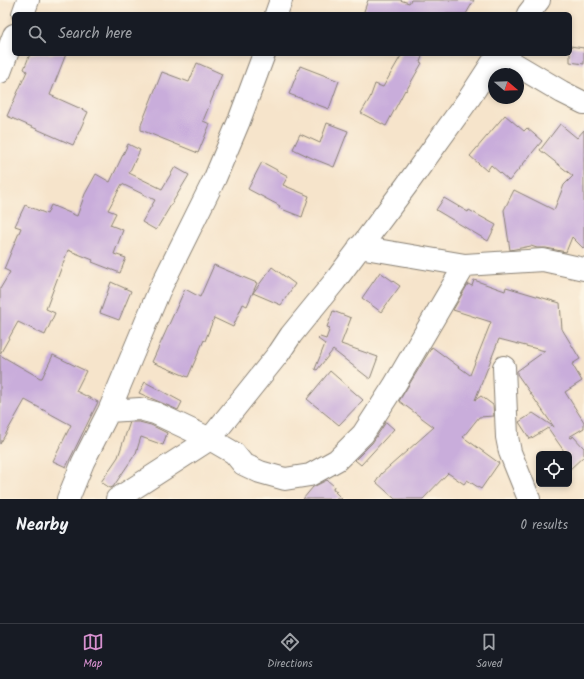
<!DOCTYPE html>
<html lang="en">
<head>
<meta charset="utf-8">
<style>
	body { margin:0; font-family:Kalam,sans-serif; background:#242831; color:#f1f3f6 }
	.controls { position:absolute; right:12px; bottom:12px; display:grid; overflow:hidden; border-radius:6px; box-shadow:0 2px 6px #0003 }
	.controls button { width:36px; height:36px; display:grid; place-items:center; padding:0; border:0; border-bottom:1px solid #363941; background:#171b24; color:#f1f3f6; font:20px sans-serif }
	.compass { position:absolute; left:488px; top:68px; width:36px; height:36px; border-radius:50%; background:#171b24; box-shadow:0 2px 6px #0003; rotate:109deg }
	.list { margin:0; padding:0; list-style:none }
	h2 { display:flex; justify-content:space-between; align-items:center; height:52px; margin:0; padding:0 16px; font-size:17px }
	h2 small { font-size:13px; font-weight:400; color:#9ea1a6 }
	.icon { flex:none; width:22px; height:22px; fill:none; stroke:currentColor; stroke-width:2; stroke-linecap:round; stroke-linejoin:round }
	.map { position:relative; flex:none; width:584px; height:499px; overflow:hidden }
	.search { position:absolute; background:#171b24; box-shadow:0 2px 6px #0003; left:12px; right:12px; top:12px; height:44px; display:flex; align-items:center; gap:10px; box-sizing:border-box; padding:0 14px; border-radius:6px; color:#9ea1a6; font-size:15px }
	.sheet { height:124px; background:#171b24 }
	nav { display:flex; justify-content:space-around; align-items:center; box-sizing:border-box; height:56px; border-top:1px solid #363941; background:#171b24; font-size:11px; color:#9ea1a6 }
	nav a { display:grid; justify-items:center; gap:2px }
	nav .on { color:#d690ce }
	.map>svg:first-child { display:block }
	.building { fill:#c9addb }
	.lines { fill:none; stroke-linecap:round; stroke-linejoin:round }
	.minor-casing { stroke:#898074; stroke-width:24 }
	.minor { stroke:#fff; stroke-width:22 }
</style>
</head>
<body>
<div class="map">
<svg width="584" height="499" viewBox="0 0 584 499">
	<rect width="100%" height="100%" fill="#fcf5e5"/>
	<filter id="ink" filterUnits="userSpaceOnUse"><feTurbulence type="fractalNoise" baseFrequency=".025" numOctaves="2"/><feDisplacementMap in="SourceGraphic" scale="8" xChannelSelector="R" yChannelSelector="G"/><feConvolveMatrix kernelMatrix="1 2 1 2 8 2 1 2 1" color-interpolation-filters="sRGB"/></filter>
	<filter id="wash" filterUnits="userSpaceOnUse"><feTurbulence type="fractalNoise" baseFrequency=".012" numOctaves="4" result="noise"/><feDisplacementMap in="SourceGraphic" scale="16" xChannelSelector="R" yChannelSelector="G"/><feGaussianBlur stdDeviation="0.9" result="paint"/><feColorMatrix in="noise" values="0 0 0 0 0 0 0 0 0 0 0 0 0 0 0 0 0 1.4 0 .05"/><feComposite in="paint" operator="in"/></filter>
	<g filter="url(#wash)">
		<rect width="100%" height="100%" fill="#f6e4cb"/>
		<g id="blocks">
			<!-- building -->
			<path class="building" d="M368,0h32l9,3 2,-3h63l-8,14h-103z
				M570,46l14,2v16l-14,-2z
				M30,54h36l-16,41 38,17 -15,33 -66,-29 20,-45 -3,-2z
				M402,54h21l-3,8 2,1 -16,28 -1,-1 -19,36 -25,-13 9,-15 5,-14 8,3z
				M197,63l25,11 -19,47 7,3 -12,29 -57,-23v-5l21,-53 27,10z
				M300,66l39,15 -10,28 -40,-15z
				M505,115l19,16 3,-3 15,13 -33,40 -18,-16 -4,6 -17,-15z
				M327,123l21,8 -14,36 -20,-8 -21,-10 7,-15 20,9z
				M560,124l17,14 7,-8v119l-12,-12 -6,15 -20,-4h-9l-6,-2 -21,4 -6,-40 10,-20 40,20 10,-25 9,-9 -33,-26z
				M128,144l12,6 -11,23 33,16 13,-22 14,8 -33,55 -14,-8 13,-22 -33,-16 -14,26 8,3 -6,12 13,5 -9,24 12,4 -6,15 -28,-11 1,-2 -25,-10 -22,59 9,4 -10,22 -27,-13 -18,32v-65l10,-17 -6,-3 17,-41 -6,-2 10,-21 22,9 4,-9 26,11 8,-22 11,-20 14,8z
				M262,162l26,14 -5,9 26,11 -7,21 -23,-9 1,-2 -32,-17z
				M444,198l24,14 1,-2 27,15 -8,16 -52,-31z
				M214,265l43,18 -10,23 -4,-2 -10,23 -19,-9 -9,23 -1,-1 -16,37 -36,-15 33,-73 15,8z
				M272,267l23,17 -14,21 -28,-12z
				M380,272l20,14 -19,26 -19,-14z
				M474,280l31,11 1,-4 54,16 2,26 18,30 -8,5 10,17 -17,11 19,30v6l-15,9 3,1 1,-2 11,12v8l-15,14v-16h-3l-18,-26 -18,11 -11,-17 14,-9 21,14 -37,-53v-3l28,-20 -46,-12 -24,61 6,-4 12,9 1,11 -15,1 -16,20 36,26 -18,26 -14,-9 -3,4 -16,-11 -25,26h-28l-19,-17 5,-8 53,-47 -35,-26 33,-54 38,28 21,-53 -38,-12 15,-26 4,2z
				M111,282l20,9 -12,29 -19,-7z
				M333,311l18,7 -10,26 37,13 -8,22 -37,-29 -16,20 -2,-1 10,-25 -7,-5 2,-2 6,2 4,-11 -3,-1z
				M0,355l40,23h2l11,-23 33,16 -10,20 22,11 -32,65 -13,-6 18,-36 -46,-25 -25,44z
				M330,371l33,29 -24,25 -32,-26z
				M145,382l37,20 -4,8 -39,-17z
				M130,422h9l12,3 16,8 -4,12 -22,-8 -5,16 -23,34 -3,1 -9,-6 17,-25z
				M386,422l8,7 -33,36 -6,-5 17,-17z
				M327,480l7,6 -1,3 4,2 -2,1 7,7h-39l10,-12z"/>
		</g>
	</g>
	<g filter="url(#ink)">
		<use href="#blocks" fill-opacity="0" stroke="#898074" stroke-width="1"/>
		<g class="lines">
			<!-- minor casing -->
			<g class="minor-casing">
				<path id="minor" d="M23,14l5,-14
					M276,14l5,-14
					M528,14l11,-14
					M498,54l64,38 22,11
					M0,72l14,-37
					M359,247l106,18 78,-5 41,9
					M504,367l3,70 3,15 19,47
					M109,411l31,-2 15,4 55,26 24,14 9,11 17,8 25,7 25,-4 27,-15 26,-26 31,-48 71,-121
					M68,499l15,-37 26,-51 50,-120 56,-113 24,-57 25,-67
					M117,499l93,-60 69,-86 12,-18 44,-54 71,-95 64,-89 28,-43"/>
			</g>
			<!-- minor -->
			<use href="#minor" class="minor"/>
		</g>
	</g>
</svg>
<div class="controls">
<button><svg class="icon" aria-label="locate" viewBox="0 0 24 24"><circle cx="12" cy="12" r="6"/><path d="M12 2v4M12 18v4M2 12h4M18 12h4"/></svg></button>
</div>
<svg class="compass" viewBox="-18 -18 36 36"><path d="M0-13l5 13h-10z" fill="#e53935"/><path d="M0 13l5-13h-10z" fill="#9ea1a6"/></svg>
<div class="search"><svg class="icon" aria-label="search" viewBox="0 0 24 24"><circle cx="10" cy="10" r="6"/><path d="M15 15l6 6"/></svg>Search here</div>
</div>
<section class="sheet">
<h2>Nearby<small>0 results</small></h2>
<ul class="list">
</ul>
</section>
<nav>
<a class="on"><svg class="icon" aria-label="map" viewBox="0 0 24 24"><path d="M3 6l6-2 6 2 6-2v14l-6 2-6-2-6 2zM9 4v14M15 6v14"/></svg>Map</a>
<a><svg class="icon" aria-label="directions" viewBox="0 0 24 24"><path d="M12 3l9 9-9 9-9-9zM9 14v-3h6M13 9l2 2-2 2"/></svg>Directions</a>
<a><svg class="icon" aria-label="saved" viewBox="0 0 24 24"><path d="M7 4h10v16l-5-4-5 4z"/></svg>Saved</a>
</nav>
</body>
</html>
